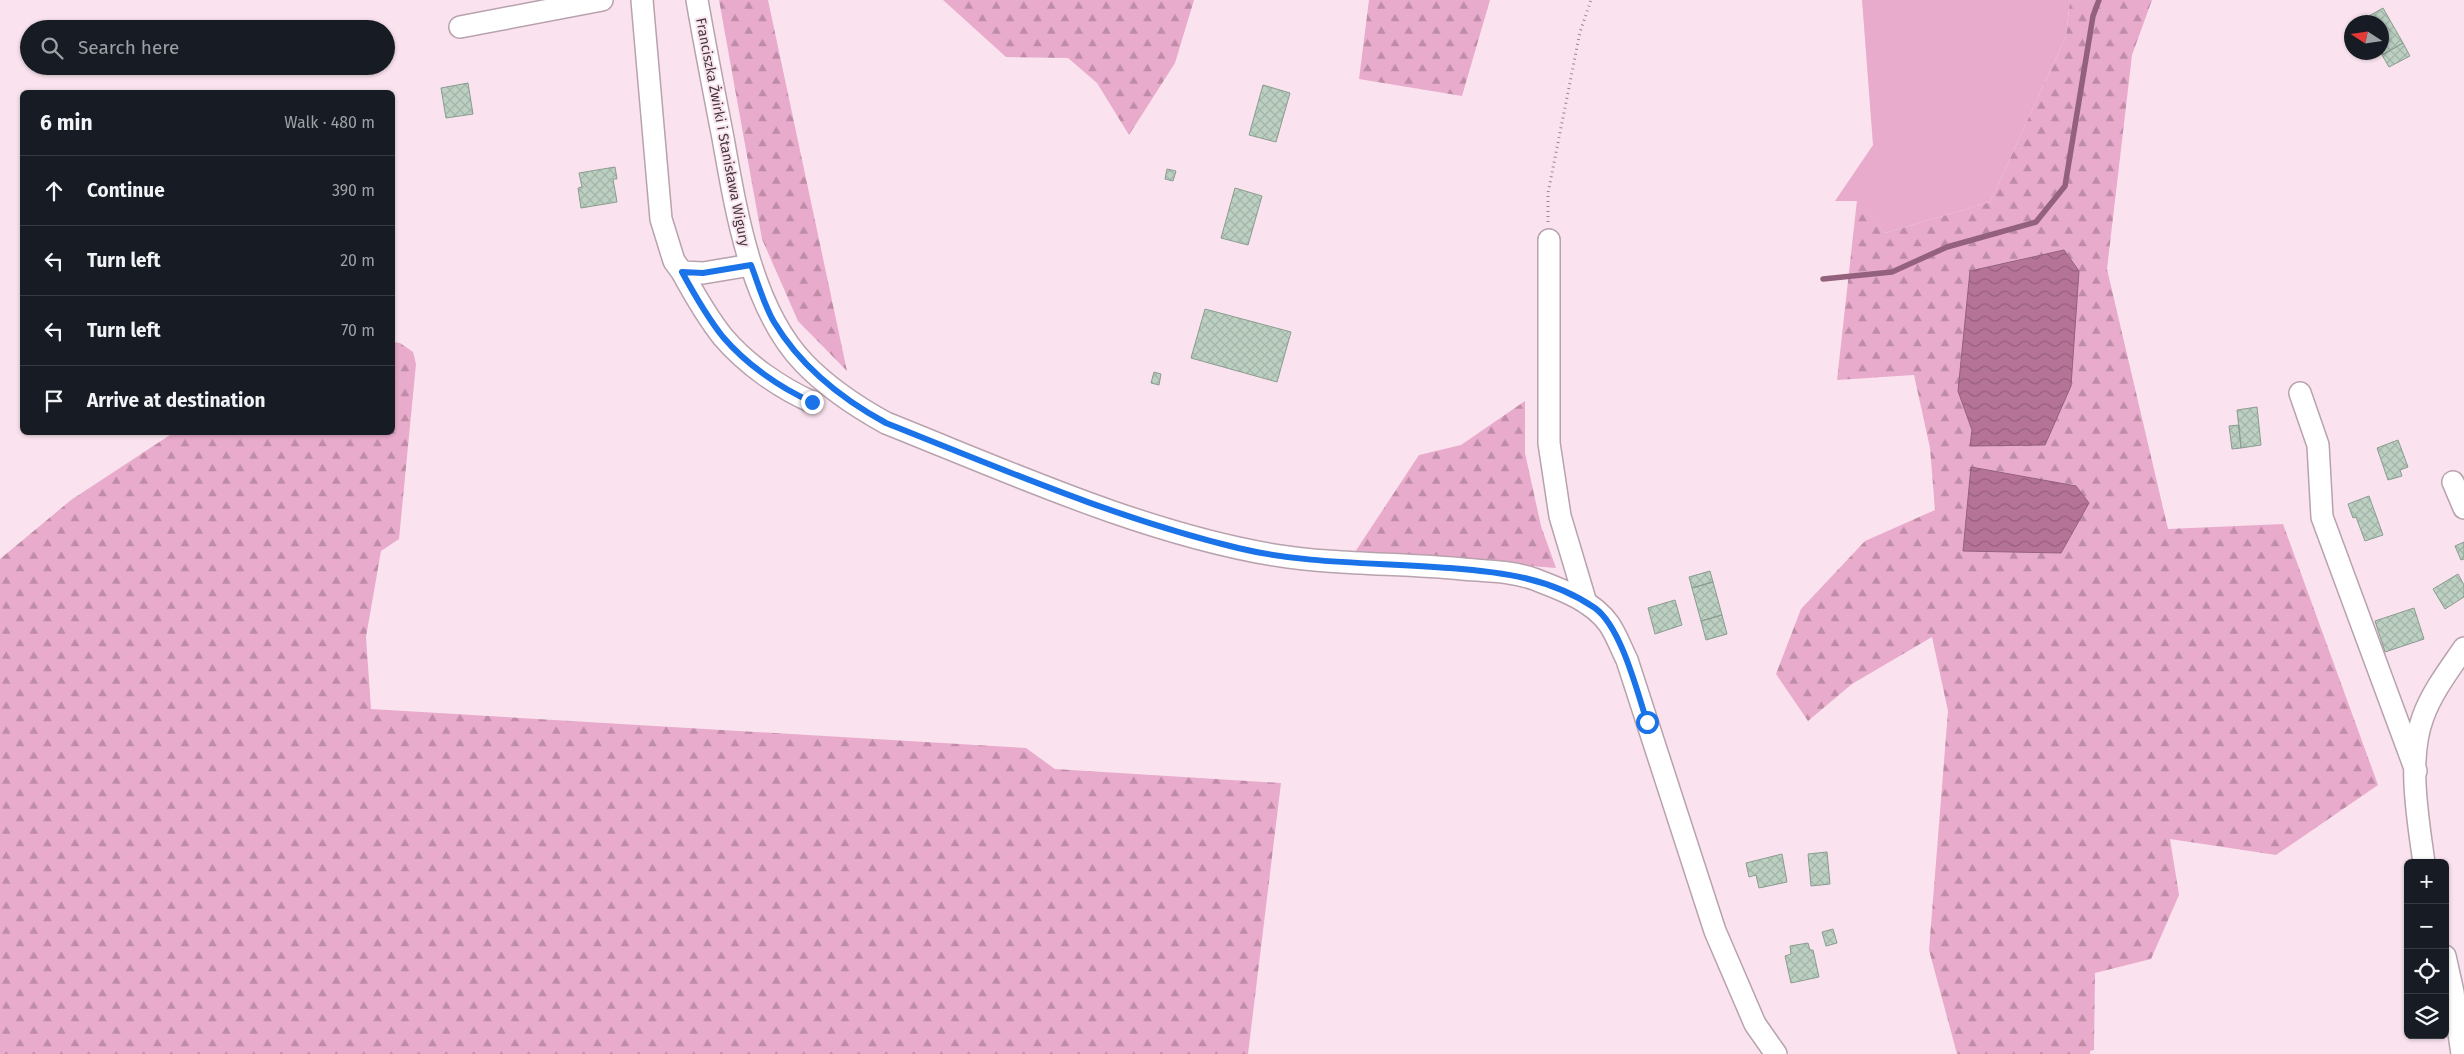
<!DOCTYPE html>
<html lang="en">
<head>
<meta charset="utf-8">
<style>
	body { margin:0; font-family:"Fira Sans",sans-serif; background:#242831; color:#f1f3f6 }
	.controls { position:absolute; right:15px; bottom:15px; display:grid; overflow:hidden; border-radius:8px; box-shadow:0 1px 4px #0004 }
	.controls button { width:45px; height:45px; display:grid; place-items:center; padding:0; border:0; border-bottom:1px solid #363941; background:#171b24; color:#f1f3f6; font:25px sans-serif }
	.compass { position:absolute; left:2344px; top:15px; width:45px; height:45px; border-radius:50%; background:#171b24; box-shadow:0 1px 4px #0004; rotate:282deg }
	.stop { position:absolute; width:15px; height:15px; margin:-11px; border:4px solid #1a73e8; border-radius:50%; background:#fff }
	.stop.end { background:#1a73e8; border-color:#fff; box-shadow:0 1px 5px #0008 }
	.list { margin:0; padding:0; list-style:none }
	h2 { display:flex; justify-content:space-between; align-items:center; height:65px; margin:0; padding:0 20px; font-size:21px }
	h2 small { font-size:16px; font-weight:400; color:#9ea1a6 }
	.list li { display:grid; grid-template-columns:32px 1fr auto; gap:15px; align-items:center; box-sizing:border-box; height:70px; padding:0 20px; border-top:1px solid #363941 }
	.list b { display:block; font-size:19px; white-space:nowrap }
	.list em { font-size:16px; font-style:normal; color:#9ea1a6 }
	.icon { flex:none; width:28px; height:28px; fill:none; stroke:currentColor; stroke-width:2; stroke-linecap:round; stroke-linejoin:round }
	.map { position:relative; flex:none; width:2464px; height:1054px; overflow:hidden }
	.search { position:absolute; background:#171b24; box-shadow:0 1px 4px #0004; left:20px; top:20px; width:375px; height:55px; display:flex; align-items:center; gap:12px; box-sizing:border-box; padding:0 18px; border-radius:28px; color:#9ea1a6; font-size:19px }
	.panel { position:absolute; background:#171b24; box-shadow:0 1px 4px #0004; left:20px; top:90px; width:375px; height:345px; border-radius:8px }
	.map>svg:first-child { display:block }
	.grass { fill:#e9abcc }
	.forest { fill:url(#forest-firs) }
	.water { fill:url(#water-waves); stroke:#93617d }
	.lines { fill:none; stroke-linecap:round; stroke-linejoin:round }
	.stream { stroke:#93617d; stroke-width:5.5 }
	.building { fill:url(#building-cross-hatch); stroke:#899c8f }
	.minor-casing { stroke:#b8a2ad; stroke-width:24 }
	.path { stroke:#988890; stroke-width:3; stroke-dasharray:1 4; stroke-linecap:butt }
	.minor { stroke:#fff; stroke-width:21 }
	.route { stroke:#1a73e8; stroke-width:6 }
	.labels { text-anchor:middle; stroke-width:4; stroke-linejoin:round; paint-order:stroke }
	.street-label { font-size:14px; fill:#41383d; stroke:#fae3ee }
</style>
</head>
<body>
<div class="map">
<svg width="2464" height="1054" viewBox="0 0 2464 1054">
	<defs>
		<pattern id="forest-firs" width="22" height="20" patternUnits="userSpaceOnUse" patternTransform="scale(1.25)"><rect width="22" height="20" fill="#e9abcc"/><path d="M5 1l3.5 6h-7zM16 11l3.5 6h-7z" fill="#be8ca7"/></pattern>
		<pattern id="water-waves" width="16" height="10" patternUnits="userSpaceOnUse" patternTransform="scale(1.25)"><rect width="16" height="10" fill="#b67398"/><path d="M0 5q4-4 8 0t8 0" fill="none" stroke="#965f7d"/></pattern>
		<pattern id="building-cross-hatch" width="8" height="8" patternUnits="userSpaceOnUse" patternTransform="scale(1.25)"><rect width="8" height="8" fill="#bcd0c2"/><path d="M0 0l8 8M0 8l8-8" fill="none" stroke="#a3b3a8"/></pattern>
	</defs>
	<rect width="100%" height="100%" fill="#fae3ee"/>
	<!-- grass -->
	<path class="grass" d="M1862,0h208l-4,36 -76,166 -105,31 -28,-32h-22l38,-56z"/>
	<!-- forest -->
	<path class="forest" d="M719,0h49l79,371 -49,-50 -36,-82z
		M943,0h251l-19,63 -46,72 -32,-52 -29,-25 -62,-1z
		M1369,0h121l-28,96 -103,-17z
		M2070,0h82l-20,55 -25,214 61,260 115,-5 95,261 -102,70 -106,-16 9,56 -28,64 -56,14 -1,77 -4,1v3h-133l-28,-104 19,-239 -16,-74 -80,47 -44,37 -32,-47 25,-65 64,-68 70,-31 -5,-62 -16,-73 -77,5 20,-180 28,33 105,-31 76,-166z
		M393,342l7,1 13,9 3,12 -17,175 -18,12 -15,86 5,72 655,39 29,21 226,14 -33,271h-1248v-495l71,-59 102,-67 219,-1z
		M1525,401v52l16,73 15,42 -201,-16 64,-97 42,-10z"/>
	<!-- water -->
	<path class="water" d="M2064,250l15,21 -8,115 -26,59 -75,1 2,-16 -14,-39 12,-120z
		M1971,467l105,19 13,17 -28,50 -98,-2z"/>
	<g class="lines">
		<!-- stream -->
		<path class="stream" d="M1823,279l69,-7 55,-25 89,-25 29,-36 28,-170 6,-16"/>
	</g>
	<!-- building -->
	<path class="building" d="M2383,8l20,35 -21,12v-33h-18l-2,-2z
		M2403,43l7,13 -21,11 -7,-12z
		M468,83l5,31 -27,4 -5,-30z
		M1263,85l27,8 -14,49 -27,-7z
		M615,167l2,12h-4l4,23 -36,6 -3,-20 4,-1 -3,-14z
		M1167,169l9,2 -3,10 -8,-2z
		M1235,188l27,8 -14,49 -27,-7z
		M1205,309l86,23 -14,50 -86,-24z
		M1154,372l7,2 -2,11 -8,-2z
		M2257,407l4,38 -20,3 -4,-38z
		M2239,425l2,23 -9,1 -3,-23z
		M2398,440l10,27 -8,3 2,6 -14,4 -11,-32z
		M2369,496l14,39 -18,6 -9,-24 -3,1 -5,-14z
		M2464,542v17l-3,1 -6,-14z
		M1710,571l3,11 -21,6 -3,-11z
		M2458,574l6,11v12l-19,12 -12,-20z
		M1713,582l9,33 -21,6 -9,-33z
		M1675,600l7,25 -27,9 -7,-26z
		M2414,608l10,31 -39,13 -10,-31z
		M1722,615l5,19 -21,6 -5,-19z
		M1827,852l3,32 -19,2 -3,-32z
		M1782,854l5,28 -28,6 -3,-13 -7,2 -3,-14z
		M1833,929l4,14 -11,3 -4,-14z
		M1808,943l2,7h3l6,27 -28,6 -6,-27 6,-2 -1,-8z"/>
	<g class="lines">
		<!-- minor casing -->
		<g class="minor-casing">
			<path id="minor" d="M642,0l19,219 13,42 8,11 21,1 48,-8
				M697,0c8,46 17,92 26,138 13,72 28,170 81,225 23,24 53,44 82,60 123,49 257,110 388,132 62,10 126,8 188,14 23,2 50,2 72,10 26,10 58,21 75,45 7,10 12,24 18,36l88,271 40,93 21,30
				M460,27l142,-27
				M1549,240v203l11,73 26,87
				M682,272c12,22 25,45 41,65 23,27 57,51 89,65
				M2300,393l18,52 4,72 94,254
				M2453,482l11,26
				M2424,863c-6,-44 -17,-104 -1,-146 9,-25 26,-47 41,-69
				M2445,956l8,36 9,62"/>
		</g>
		<!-- path -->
		<path class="path" d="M1548,222v-29l32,-161 11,-32"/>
		<!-- minor -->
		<use href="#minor" class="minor"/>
	</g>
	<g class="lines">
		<!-- route -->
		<path class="route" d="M812,402c-32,-14 -66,-38 -89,-65 -16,-20 -29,-43 -41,-65l21,1 48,-8c7,18 13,40 23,57 27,45 66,76 112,101 116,46 231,96 352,125 70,17 142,14 212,20 52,4 101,10 145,40 26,19 42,83 52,114"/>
	</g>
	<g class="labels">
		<!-- street labels -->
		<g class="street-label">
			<text transform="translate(723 132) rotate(79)" y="5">Franciszka Żwirki i Stanisława Wigury</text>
		</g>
	</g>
</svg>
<div class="controls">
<button>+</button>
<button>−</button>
<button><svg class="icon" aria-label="locate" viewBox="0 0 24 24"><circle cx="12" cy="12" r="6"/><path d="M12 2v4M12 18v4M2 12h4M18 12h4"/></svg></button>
<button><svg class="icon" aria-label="layers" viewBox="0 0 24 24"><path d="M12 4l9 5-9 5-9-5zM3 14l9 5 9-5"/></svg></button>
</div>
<svg class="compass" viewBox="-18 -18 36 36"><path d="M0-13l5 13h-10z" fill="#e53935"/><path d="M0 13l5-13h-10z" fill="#9ea1a6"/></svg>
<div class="stop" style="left:1647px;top:722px"></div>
<div class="stop end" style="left:812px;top:402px"></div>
<div class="search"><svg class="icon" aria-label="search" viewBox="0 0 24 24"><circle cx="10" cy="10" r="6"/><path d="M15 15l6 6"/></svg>Search here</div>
<section class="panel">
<h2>6 min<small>Walk · 480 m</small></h2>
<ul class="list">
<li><svg class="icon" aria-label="ahead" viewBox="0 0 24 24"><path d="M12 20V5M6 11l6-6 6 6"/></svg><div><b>Continue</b></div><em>390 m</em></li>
<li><svg class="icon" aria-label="left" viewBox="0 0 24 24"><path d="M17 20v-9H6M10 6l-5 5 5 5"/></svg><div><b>Turn left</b></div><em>20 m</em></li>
<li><svg class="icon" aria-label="left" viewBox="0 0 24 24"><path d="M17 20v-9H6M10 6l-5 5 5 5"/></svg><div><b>Turn left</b></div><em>70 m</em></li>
<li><svg class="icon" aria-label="arrive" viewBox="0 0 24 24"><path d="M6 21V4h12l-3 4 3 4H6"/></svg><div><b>Arrive at destination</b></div></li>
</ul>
</section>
</div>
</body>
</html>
